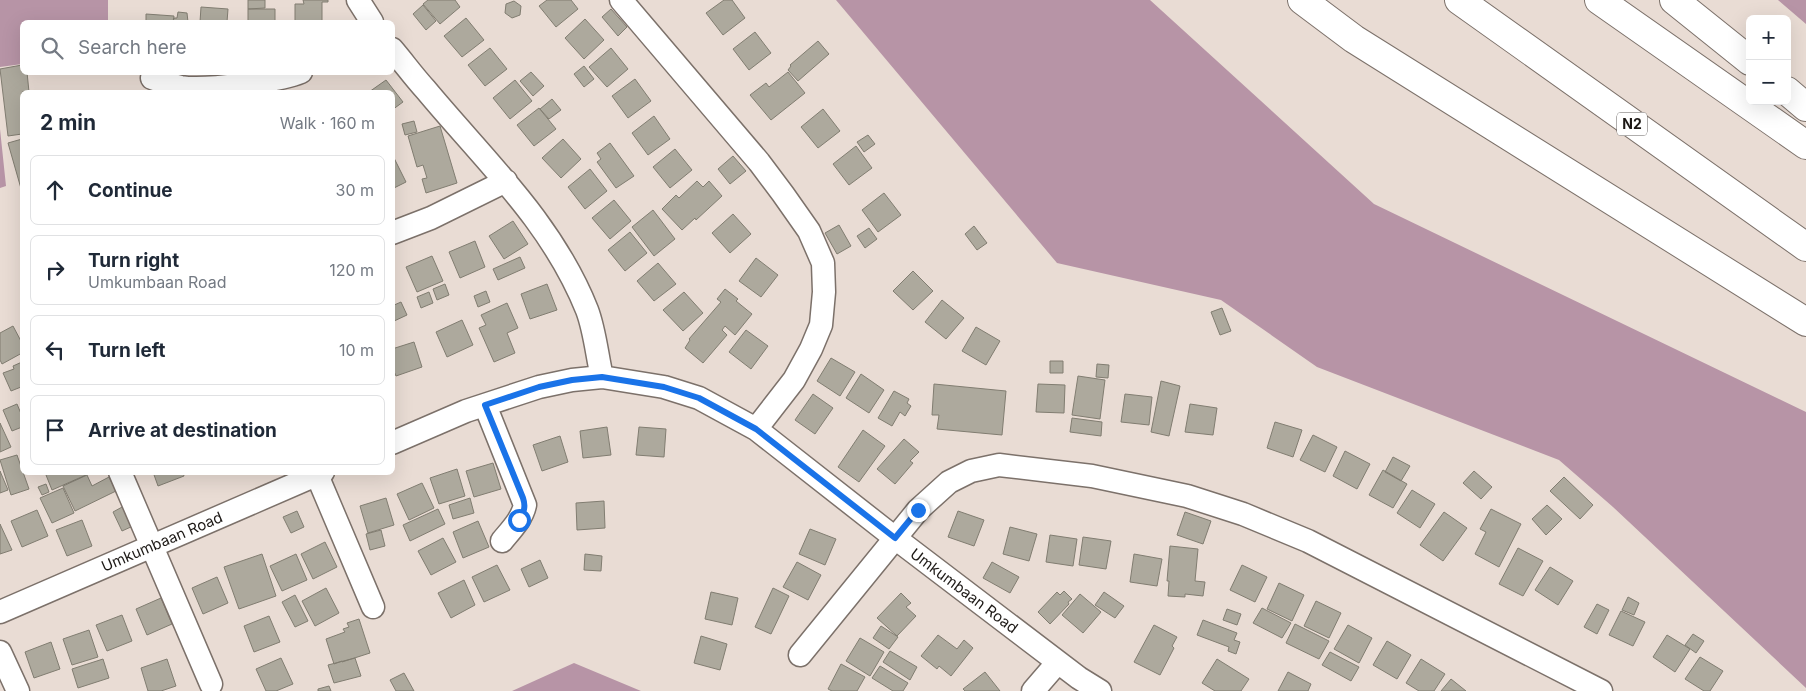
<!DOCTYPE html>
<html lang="en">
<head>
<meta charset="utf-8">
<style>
	body { margin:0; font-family:Inter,sans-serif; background:#f6f6f7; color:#1f2937 }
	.controls { position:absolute; right:15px; top:15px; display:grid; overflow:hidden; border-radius:8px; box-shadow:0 5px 20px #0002 }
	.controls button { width:45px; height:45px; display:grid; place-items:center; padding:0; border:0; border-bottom:1px solid #e0e1e3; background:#fff; color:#1f2937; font:25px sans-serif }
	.stop { position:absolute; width:15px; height:15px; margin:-11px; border:4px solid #1a73e8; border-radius:50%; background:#fff }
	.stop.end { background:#1a73e8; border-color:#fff; box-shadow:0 1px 5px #0008 }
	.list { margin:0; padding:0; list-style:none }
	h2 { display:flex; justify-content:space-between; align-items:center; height:65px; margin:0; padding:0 20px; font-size:21px }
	h2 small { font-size:16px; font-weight:400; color:#747a83 }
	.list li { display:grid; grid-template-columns:32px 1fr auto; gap:15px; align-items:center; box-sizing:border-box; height:70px; margin:0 10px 10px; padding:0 10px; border:1px solid #e0e1e3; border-radius:8px }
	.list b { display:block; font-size:19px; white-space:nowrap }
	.list p { margin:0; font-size:16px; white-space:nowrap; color:#747a83 }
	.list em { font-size:16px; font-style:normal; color:#747a83 }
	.icon { flex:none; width:28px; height:28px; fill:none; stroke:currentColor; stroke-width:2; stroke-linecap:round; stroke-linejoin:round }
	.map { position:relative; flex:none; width:1806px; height:691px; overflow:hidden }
	.search { position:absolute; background:#fff; box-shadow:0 5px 20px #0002; left:20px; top:20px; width:375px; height:55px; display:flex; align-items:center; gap:12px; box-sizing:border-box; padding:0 18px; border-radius:8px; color:#747a83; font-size:19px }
	.panel { position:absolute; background:#fff; box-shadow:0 5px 20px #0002; left:20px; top:90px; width:375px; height:385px; border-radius:8px }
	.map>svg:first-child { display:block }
	.forest { fill:#b794a6 }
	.building { fill:#ada99d; stroke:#817d71 }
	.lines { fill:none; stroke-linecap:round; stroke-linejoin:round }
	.street-casing { stroke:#7c716a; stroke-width:25 }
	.highway-casing { stroke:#7c716a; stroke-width:30 }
	.street { stroke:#fff; stroke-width:22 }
	.highway { stroke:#fff; stroke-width:28 }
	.route { stroke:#1a73e8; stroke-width:6 }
	.labels { text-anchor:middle; stroke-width:4; stroke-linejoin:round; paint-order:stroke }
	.shield { fill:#fff; stroke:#605d5b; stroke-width:1 }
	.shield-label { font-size:14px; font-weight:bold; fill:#1c1815 }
	.street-label { font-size:15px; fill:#1c1815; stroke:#fff }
</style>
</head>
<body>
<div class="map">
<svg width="1806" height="691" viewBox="0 0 1806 691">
	<rect width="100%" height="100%" fill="#e9dcd4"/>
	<!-- forest -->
	<path class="forest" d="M0,0h108v22h-86v42l-22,3z
		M836,0h314l224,204 432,208v276l-193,-181 -54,-47 -242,-93 -96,-67 -164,-37z
		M1778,0h28v24z
		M0,129l6,57 -6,2z
		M574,663l67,28h-129z"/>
	<!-- building -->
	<path class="building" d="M248,0h17v8l-17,1z
		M303,0h25v2h-6v20h-27v-18h9z
		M428,0h27l5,7 -20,17 -17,-20z
		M547,0h24l7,9 -22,18 -17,-21z
		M724,0h8l13,18 -22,17 -17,-22z
		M514,1l7,5 -1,9 -8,3 -7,-5 1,-9z
		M423,5l13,16 -10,9 -13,-16z
		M201,7l27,2 -1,13h-27z
		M248,9h27v13h-27z
		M611,9l16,18 -9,9 -16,-19z
		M178,12l9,1 1,9h-15l1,-4h3z
		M146,14l28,2 -1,6h-27z
		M466,18l18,22 -22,17 -18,-21z
		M585,19l19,21 -20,19 -19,-21z
		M755,32l16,21 -22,17 -16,-21z
		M818,41l11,13 -31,27 -10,-11 3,-4 -1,-1z
		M490,48l17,21 -22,17 -17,-21z
		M611,48l17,21 -21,18 -18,-20z
		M22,65v7h5l2,20h-7v42l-14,2 -8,-67z
		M584,66l10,13 -10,8 -10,-13z
		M531,72l13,14 -11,10 -13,-15z
		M788,72l17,21 -34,27 -21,-25 16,-12 3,4z
		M635,79l16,22 -23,17 -16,-22z
		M386,80l17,22 -11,8v-18h-23z
		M515,80l17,21 -22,18 -17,-21z
		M552,99l9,11 -12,9 -9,-10z
		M539,108l17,21 -22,17 -17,-21z
		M823,109l17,22 -22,17 -17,-21z
		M654,116l16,23 -22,16 -16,-22z
		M414,121l3,11 -12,3 -3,-11z
		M440,126l17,57 -31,10 -4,-14 5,-1 -4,-13 -6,2 -9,-31z
		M868,135l7,9 -11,8 -7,-10z
		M22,139v53l-14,-49z
		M563,139l18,20 -20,19 -19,-20z
		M610,143l24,33 -18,12 -19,-26 4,-3 -4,-6z
		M856,146l16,22 -23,17 -16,-21z
		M675,149l17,21 -22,18 -17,-21z
		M733,156l13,15 -16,13 -12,-15z
		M392,158h2l12,24 -14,7z
		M590,169l17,22 -22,18 -17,-22z
		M697,181l6,6 6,-6 13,15 -26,24 -1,-2 -13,12 -20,-21 14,-14 3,3z
		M884,193l17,22 -23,17 -16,-22z
		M614,200l17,21 -21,18 -18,-21z
		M653,210l22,29 -21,17 -22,-29z
		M733,214l18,20 -21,19 -18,-20z
		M513,221l15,23 -24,15 -15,-23z
		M839,225l12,21 -14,8 -12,-21z
		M974,226l13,17 -10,7 -12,-16z
		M869,228l8,11 -12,9 -8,-12z
		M630,232l17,21 -22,18 -17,-21z
		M475,241l10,26 -25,11 -11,-26z
		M432,256l11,25 -26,11 -11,-25z
		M520,257l5,11 -27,12 -5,-11z
		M756,258l22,17 -17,22 -22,-16z
		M658,263l18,21 -22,17 -17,-20z
		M913,271l20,20 -20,19 -20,-19z
		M445,284l4,11 -12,5 -4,-11z
		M547,284l10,26 -27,9 -9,-25z
		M725,289l13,10 -2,2 16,13 -17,21 -10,-9 -3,4 5,5 -24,28 -18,-15 5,-8 -1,-1 32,-37 -4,-3z
		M486,291l4,11 -12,5 -4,-11z
		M429,292l4,11 -12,5 -4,-11z
		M684,292l19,21 -20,18 -20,-21z
		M942,300l22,18 -18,21 -21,-17z
		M401,302l6,13 -15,7v-16z
		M507,303l11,25 -11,5 8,20 -21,9 -15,-34 7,-3 -5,-10z
		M1222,308l9,23 -11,4 -9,-23z
		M462,320l11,25 -26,12 -11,-25z
		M13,326l9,17v10l-20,11 -2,-4v-27z
		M976,327l24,14 -14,24 -24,-14z
		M746,330l22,16 -17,23 -22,-17z
		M414,342l8,25 -26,9 -4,-9v-18z
		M831,358l24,14 -15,24 -23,-15z
		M1050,361h13v12h-13z
		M22,362v28l-1,-3 -10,4 -8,-18 11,-4 -1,-3z
		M1097,364l12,1 -1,13 -12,-1z
		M861,374l23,16 -15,23 -23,-15z
		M1078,376l27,4 -5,39 -28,-4z
		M1161,381l19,5 -11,50 -18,-4z
		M934,384l72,7 -4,44 -65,-6 2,-14h-7z
		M1038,384l27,1 -1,28 -28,-1z
		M894,391l15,8 -2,4 4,3 -6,10 -5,-4 -8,14 -14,-8z
		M813,394l20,14 -18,26 -20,-14z
		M1125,394l27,3 -3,28 -28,-3z
		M17,404l5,12v11l-10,4 -9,-21z
		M1190,404l27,4 -4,27 -28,-3z
		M1072,418l30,4 -1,14 -31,-4z
		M1275,422l27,8 -9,27 -26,-9z
		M0,423l11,24 -11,5z
		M607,427l4,28 -28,3 -3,-27z
		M639,427l27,2 -2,28 -28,-2z
		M863,430l22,16 -26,36 -21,-15z
		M1313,435l24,12 -12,25 -25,-12z
		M560,436l8,26 -26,9 -9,-26z
		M904,439l15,13 -9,9 3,2 -18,21 -18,-15z
		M1345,451l25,13 -13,25 -24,-13z
		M17,455l12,34 -18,6 -11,-35z
		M1393,457l17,9 -9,15 -16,-9z
		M493,463l8,26 -27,8 -8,-26z
		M457,469l8,27 -26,8 -9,-26z
		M1383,470l24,14 -14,24 -24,-13z
		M0,471l8,19 -8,3z
		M1474,471l18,16 -11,12 -18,-16z
		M53,472h32l1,3 -34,15 -6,-15z
		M153,472h30l1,4 -26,10z
		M87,475l5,11 17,-9 7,14 -41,20 -12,-25z
		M1564,477l29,28 -13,14 -30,-28z
		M422,483l12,25 -25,12 -12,-26z
		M46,484l3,8 -7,3 -4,-8z
		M63,488l11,25 -22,10 -12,-25z
		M1412,490l23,14 -15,24 -23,-15z
		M386,498l8,27 -26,8 -8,-27z
		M470,498l4,15 -21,6 -4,-14z
		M604,501l1,27 -28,2 -1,-27z
		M1547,505l15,14 -16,16 -14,-16z
		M124,506l9,20 -11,5 -9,-19z
		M438,509l7,15 -35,17 -7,-16z
		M1491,509l30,15 -22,43 -24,-13 11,-22 -6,-3z
		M37,510l11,26 -26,11 -11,-26z
		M297,511l7,16 -13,6 -8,-16z
		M958,511l26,9 -10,26 -26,-9z
		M1185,512l26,9 -8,23 -26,-9z
		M1444,512l23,16 -24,33 -23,-16z
		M82,520l10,26 -25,10 -11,-26z
		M478,521l11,26 -26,11 -10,-26z
		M0,524l12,26 -12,4z
		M1010,527l27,7 -8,27 -26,-7z
		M810,529l26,10 -11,26 -26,-11z
		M381,530l4,16 -15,4 -4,-16z
		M1050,535l27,4 -4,27 -27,-4z
		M1083,537l28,4 -5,28 -27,-4z
		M443,538l13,24 -25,13 -13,-24z
		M325,542l12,25 -24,12 -12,-25z
		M1170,546l28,3 -3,32 10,1 -2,14 -18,-2v3l-17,-1 1,-15h-2z
		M1518,548l25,13 -20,35 -24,-12z
		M262,554l14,42 -37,13 -15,-42z
		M296,554l11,26 -25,11 -12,-25z
		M585,554l17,2 -1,15 -17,-1z
		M1134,554l28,5 -5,27 -27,-4z
		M540,560l8,18 -19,9 -8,-18z
		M797,562l24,13 -13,25 -25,-13z
		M992,562l27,15 -9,16 -27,-15z
		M497,565l13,25 -26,12 -12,-25z
		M1242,565l25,12 -12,25 -25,-12z
		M1550,567l23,14 -15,24 -23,-15z
		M217,577l11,26 -25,11 -11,-26z
		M464,580l11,25 -24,13 -13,-25z
		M1279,583l25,12 -12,26 -25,-12z
		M326,588l13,25 -24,13 -13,-25z
		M773,588l16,8 -18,38 -16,-7z
		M1064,591l8,8 -4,3 1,2 -19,20 -12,-12 19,-20 3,3z
		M711,592l27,6 -6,27 -27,-6z
		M1104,592l20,14 -9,12 -20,-13z
		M901,593l10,10 -5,4 10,9 -19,20 -20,-18z
		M1080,594l21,18 -18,21 -21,-18z
		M295,595l13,26 -13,6 -13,-25z
		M1628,597l11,6 -5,12 -12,-5z
		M161,598l11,26 -25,11 -11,-26z
		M1316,601l25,12 -12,25 -25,-12z
		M1597,604l12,6 -12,24 -13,-7z
		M1262,608l29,15 -9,15 -29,-15z
		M1227,609l14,5 -4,11 -14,-5z
		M1621,611l24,11 -12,24 -24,-11z
		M122,615l10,26 -25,10 -11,-26z
		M269,616l11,26 -26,10 -10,-26z
		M359,619l11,34 -28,9v-1l-8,3 -8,-25 19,-7 -2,-3 6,-2 -2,-4z
		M1203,620l34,13 -3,7 6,2 -4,12 -8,-3 1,-4 -32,-12z
		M1295,624l34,17 -10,18 -33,-16z
		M1154,625l23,12 -5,9 2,2 -14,27 -26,-13z
		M1348,625l24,13 -13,25 -25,-14z
		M881,626l17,11 -9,12 -16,-11z
		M89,630l9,27 -26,8 -9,-26z
		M1693,634l11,7 -8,12 -11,-8z
		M938,635l19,14 7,-9 9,8 -22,28 -12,-10 -2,3 -16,-13z
		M1667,635l23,14 -15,23 -22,-15z
		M701,636l26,8 -7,26 -26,-7z
		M860,638l24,14 -14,24 -24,-15z
		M1387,641l24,14 -14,24 -24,-14z
		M51,642l9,27 -26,9 -9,-26z
		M890,651l27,16 -7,13 -27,-18z
		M1330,652l29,15 -8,14 -29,-16z
		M1700,657l23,14 -13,20h-6l-19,-12z
		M281,658l12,26 -17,7h-10l-10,-22z
		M355,658l6,18 -27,7 -6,-18z
		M103,659l6,19 -31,10 -6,-19z
		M167,659l9,27 -15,5h-13l-7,-23z
		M1217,659l32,20 -8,12h-26l-13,-8z
		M1421,659l24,15 -11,17h-15l-13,-8z
		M841,664l24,13 -8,14h-25l-4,-2z
		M880,666l28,17 -5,8h-10l-21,-13z
		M985,672l15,19h-35l-2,-2z
		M1288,672l23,12 -3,7h-30z
		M404,673l10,18h-18l-6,-11z
		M1451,679l15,12h-25z
		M329,686l2,5h-13v-2z"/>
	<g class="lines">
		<!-- street casing -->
		<g class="street-casing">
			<path id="street" d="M358,0l14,22
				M621,0l138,162 24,32 26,37 14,32 1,29 -3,33 -10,24 -17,31 -38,49
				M392,49c12,14 22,28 34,41 59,71 126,132 161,220 8,21 10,46 15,67
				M152,78c9,3 19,7 29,9 24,4 98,-6 120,-15
				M392,233l39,-15 75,-37
				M485,405l40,100c-3,14 -14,25 -23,36
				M392,443l74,-32 73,-24 33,-7 30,-3 62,10 35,11 57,31 139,109 184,140 21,13
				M120,472l91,212
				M317,475l56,132
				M0,612l323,-140
				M0,652l18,39
				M800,655l118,-145 31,-28 22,-11 28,-6 93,11 95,20 56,18 65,27 293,150
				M1033,691l25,-29"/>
		</g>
		<!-- highway casing -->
		<g class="highway-casing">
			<path id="highway" d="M1302,0l52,39 452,283
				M1459,0l347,247
				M1599,0l207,145
				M1674,0l76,61
				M1787,91l19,16"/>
		</g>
		<!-- street -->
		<use href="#street" class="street"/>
		<!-- highway -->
		<use href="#highway" class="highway"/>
	</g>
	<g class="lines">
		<!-- route -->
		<path class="route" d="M519,520c5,-8 7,-13 4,-22l-38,-93 54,-18 33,-7 30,-3 62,10 35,11 57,31 139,109 23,-28"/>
	</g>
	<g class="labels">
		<!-- shield labels -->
		<rect class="shield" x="1617" y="112.5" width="30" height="23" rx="4"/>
		<g class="shield-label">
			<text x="1632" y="129">N2</text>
		</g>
		<!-- street labels -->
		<g class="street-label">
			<text transform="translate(162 542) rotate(-23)" y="5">Umkumbaan Road</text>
			<text transform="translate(964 591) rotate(37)" y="5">Umkumbaan Road</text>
		</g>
	</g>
</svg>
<div class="controls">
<button>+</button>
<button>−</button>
</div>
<div class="stop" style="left:519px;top:520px"></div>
<div class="stop end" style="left:918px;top:510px"></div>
<div class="search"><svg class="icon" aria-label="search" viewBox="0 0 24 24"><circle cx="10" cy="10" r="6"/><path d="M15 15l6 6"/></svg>Search here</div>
<section class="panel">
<h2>2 min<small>Walk · 160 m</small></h2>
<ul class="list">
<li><svg class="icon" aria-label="ahead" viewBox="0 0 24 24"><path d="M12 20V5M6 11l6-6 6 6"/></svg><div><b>Continue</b></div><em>30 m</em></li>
<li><svg class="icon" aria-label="right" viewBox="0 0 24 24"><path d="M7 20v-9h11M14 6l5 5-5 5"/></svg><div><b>Turn right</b><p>Umkumbaan Road</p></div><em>120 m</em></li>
<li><svg class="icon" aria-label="left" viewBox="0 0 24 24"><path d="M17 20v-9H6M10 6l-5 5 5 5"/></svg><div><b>Turn left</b></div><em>10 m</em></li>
<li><svg class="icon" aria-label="arrive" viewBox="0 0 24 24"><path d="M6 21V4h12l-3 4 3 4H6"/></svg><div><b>Arrive at destination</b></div></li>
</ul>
</section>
</div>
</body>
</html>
